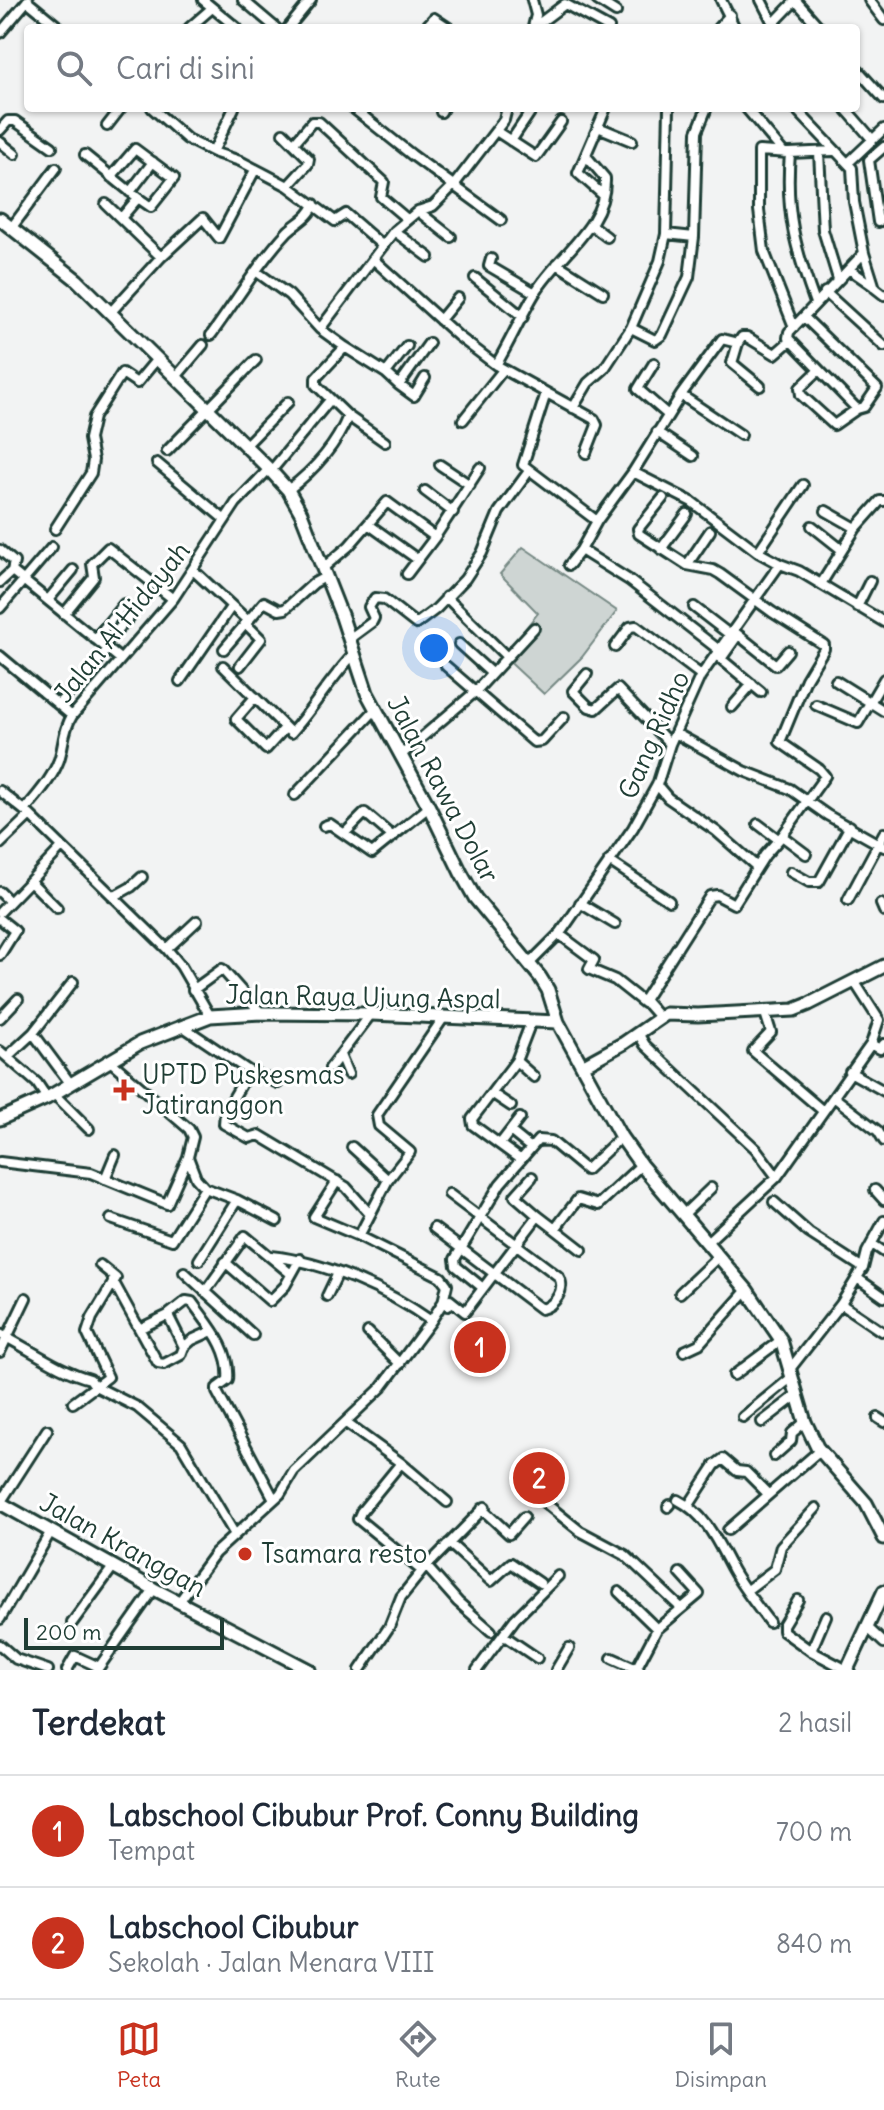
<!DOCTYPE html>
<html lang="id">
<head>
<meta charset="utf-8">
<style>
	body { margin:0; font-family:Delius,sans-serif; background:#f2f2f3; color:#1f2937 }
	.scale { position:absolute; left:24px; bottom:20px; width:200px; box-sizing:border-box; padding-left:8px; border:4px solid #1f3d34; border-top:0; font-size:22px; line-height:28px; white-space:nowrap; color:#1f3d34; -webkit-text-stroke:6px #fff; paint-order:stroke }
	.you { position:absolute; left:434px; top:648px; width:28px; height:28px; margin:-20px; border:6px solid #fff; border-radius:50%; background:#1a73e8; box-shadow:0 0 0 12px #1a73e833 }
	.badge { display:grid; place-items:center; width:52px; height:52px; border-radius:50%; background:#c8321e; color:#fff; font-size:26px; font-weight:700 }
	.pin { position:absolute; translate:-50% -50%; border:4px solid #fff; box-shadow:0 2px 8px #0006 }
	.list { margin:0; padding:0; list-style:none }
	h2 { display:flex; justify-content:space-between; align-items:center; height:104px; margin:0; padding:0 32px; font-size:34px }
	h2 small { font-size:26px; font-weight:400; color:#747a83 }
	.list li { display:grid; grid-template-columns:52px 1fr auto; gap:24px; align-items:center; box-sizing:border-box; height:112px; padding:0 32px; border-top:2px solid #e0e1e3 }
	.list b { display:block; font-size:30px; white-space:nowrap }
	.list p { margin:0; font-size:26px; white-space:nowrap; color:#747a83 }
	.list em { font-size:26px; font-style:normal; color:#747a83 }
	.icon { flex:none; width:44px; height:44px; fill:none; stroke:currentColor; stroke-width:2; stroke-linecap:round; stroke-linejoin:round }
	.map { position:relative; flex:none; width:884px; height:1670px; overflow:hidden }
	.search { position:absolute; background:#fff; box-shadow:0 2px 6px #0004; left:24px; right:24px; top:24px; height:88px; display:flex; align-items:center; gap:20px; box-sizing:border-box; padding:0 28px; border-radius:8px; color:#747a83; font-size:30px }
	.sheet { height:328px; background:#fff }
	nav { display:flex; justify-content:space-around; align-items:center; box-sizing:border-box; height:112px; border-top:2px solid #e0e1e3; background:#fff; font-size:22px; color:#747a83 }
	nav a { display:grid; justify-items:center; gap:4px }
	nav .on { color:#c8321e }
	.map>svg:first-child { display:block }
	.green { fill:#ced5d3; stroke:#768984; stroke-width:2 }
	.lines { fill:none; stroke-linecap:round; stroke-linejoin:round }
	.street-casing { stroke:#1f3d34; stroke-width:14 }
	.secondary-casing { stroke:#1f3d34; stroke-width:17 }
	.street { stroke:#fff; stroke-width:8 }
	.secondary { stroke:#fff; stroke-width:11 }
	.poi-dot { fill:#c8321e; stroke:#fff; stroke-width:3 }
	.labels { text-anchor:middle; stroke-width:6; stroke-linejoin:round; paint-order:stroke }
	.street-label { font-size:26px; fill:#1f3d34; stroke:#fff }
	.poi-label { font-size:26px; fill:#1f3d34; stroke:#fff; text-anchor:start }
</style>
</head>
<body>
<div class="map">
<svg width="884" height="1670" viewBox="0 0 884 1670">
	<rect width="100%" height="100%" fill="#f2f3f3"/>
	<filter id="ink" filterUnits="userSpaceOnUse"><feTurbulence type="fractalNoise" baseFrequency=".0125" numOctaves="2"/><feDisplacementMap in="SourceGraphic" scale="16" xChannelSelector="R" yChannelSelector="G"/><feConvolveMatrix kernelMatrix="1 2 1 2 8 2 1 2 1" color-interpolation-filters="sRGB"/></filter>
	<g filter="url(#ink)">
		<!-- green -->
		<path class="green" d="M523,547l94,64 -35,46 -38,37 -41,-38 35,-43 -38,-39z"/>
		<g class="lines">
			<!-- street casing -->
			<g class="street-casing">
				<path id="street" d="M203,0l34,28
					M243,0l33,28
					M532,0l4,15 -3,12
					M597,0l19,12
					M721,0l14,28
					M761,0l14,27
					M869,0l15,20
					M27,1l33,27
					M797,2l23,26
					M189,28l23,-20
					M288,28l23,-28
					M425,28l9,-10 15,10
					M533,28l32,-24 44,24
					M718,28l12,-13
					M769,28l27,-28
					M0,33l28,-33
					M856,68l28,31
					M152,108l35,31 26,13 27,9 48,25 47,35 11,-7 37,32
					M353,108l59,47 89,65
					M746,108l38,45
					M795,108l57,60 2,34 10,51 11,35 9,7
					M845,108l27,31
					M441,112l2,-4
					M107,126l14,-18
					M598,127l34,14
					M0,130l8,-9h7l37,26
					M496,131l40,26 25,-35
					M283,133l26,26 -1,5 -20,22
					M511,141l22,-33
					M0,142l15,12
					M294,143l18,-21h7l65,60 -3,15 26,22
					M884,147l-15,13 9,62 6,-3
					M213,152l21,-44
					M819,152l4,78 15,49
					M790,153c-5,59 5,95 25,150
					M85,155l53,43 -17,20
					M848,163l36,-34
					M111,177l24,-28 39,29 -23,29 -13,-9
					M130,192l23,-30
					M603,195l-25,-22 28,-65
					M106,204l55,53
					M418,211l33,26
					M591,225l16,12
					M12,227l44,-59
					M394,231l35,26
					M666,234l28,3
					M373,259l85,77 38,29
					M491,259l-2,7 46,27
					M557,264l46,29
					M849,269l26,18
					M257,272l32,23 31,34 25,18 -29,31v7l32,31 37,26
					M475,278l48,39
					M825,292l59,54
					M110,313l51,-56 42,-39 16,20 36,-68
					M804,317l73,71 -13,19 -7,2 -23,16 -33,-30 -1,-7 18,-17
					M440,320l18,-22
					M794,327l-30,-76 -5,-41v-59l31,2 43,-2
					M631,328l24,12 7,-5 27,-58 5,-40 3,-105 9,-22 -1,-2
					M320,329l74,-98 24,-20 15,-5 21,-21 50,-65 3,-12
					M211,335c25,-34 48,-73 77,-104 10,-9 22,-14 26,-27
					M738,343l-6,20 28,23
					M345,347l41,26 13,12 30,-42
					M654,363l-16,26 30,26
					M386,373l21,-27
					M176,377l27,-32
					M399,385l15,11 11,-18
					M546,393l-23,72 74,56 -16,29 -12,15
					M681,395l41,-56 16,4 4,-6h5l28,17 15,-13
					M573,408l15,-25 16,-14 27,-41 29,-67 6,-27 3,-126
					M857,409l-69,-71 1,-6 75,-79
					M463,420l40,-50
					M657,432l36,24
					M245,446l43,-44
					M167,451l89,-91
					M586,453l11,-28 -3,-6 -98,-54c14,-23 25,-49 39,-72 22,-37 72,-67 70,-115l-18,-21
					M157,463l68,57
					M440,465l30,20
					M271,471l59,-71
					M633,472l59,30 66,50 22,12
					M288,490c25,-19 48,-44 60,-74
					M425,491l28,21
					M597,521l36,-49 48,-77 60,40
					M368,524l49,35
					M812,526l29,23
					M856,528l24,-27h4
					M55,529l36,-56 2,-13 -4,-21 5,-22 28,-44 15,10 20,-24
					M661,549l26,-35
					M0,550l14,12 -2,9
					M581,550l48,30 90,70
					M758,552l45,-67
					M687,565l23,-34
					M323,568l26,-22 38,-44 48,35
					M193,570l54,50
					M12,571l108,88
					M407,574l28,-37 45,-69
					M0,582l12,-11
					M821,584l35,-56 -30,-17
					M446,597l60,59
					M48,600l25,-30
					M694,607l35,27
					M857,607l13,-26
					M0,608l52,-61
					M64,614l30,-37 -2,-13 16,-16 65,51
					M736,633l40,32 12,-14
					M738,635l-17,24 40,33
					M95,639l29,-35
					M349,639l23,-17 2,-4 -5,-11 6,-9 9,1 32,25 20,-15 29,-30 17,-26 17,-41 30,-41
					M459,644l32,29
					M104,645l29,-32
					M615,647l15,-20 6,-1 65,49
					M224,649l40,-47 15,8 6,-1 29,-26 13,-7
					M0,656l72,60
					M223,666l68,67c22,-24 39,-54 63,-79
					M240,666l21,-27 -16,-16
					M446,666l88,76 8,-1 22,-24
					M587,674l-14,17 16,16 7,2 22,-20 52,55
					M84,677l24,-28
					M180,681l51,-74
					M836,681l48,30
					M255,697l-19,22 30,30 19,-21
					M58,704l14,-14
					M816,705l42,18 26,-44
					M732,707l20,-23
					M675,733l69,38 46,18 37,26 57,32
					M400,756l75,-64 59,-64
					M657,785l11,13 48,33 41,36
					M0,791l30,24 137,134 14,17 29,50
					M295,795l81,-86
					M25,810c12,-15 27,-31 34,-50 5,-15 4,-30 13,-44l101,-117 63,-96 33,-34
					M758,824l20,15
					M324,826l6,-2 42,29 57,-46
					M345,833l20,-20 28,24
					M782,836l24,18
					M0,844l30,-29
					M609,861l60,40
					M791,872l18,10h10l31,-56
					M0,892l9,9
					M113,897l18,-10 11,-10
					M848,900l36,-67
					M580,903l35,21
					M881,904l3,7
					M57,908l-27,-27 32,-34
					M0,912l30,-31
					M0,919l15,12 -15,24
					M559,934l35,26 -5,9 26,11 29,23
					M167,949l30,-28
					M530,963l31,-31 72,-104 24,-43 13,-41 30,-67 80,-113 19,7 85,51
					M193,990l29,-21 39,44
					M765,1013l6,19 -18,19 70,60
					M659,1017l-15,-17 66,-104 7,-1 17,9 31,-49 17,-19 43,-60 -6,-7 -39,-27 26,-63 18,-30v-4l-52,-33 -52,-38 -7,-4 -26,-5 -48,-31 -1,-5 25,-31
					M0,1018l18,-19
					M182,1026l67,45 -24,41 -1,12 25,14 10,-3 87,52 23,26
					M33,1033l37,50
					M638,1033l7,12 111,104 21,28
					M871,1044l9,5 4,-5
					M0,1051l37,32 10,15
					M340,1055l8,19
					M7,1057l26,-24 40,-51
					M516,1061l18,16
					M330,1068l41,-54
					M249,1071l29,12
					M850,1072l34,19
					M54,1094l35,35
					M493,1094l18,12
					M835,1098l43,33 6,10
					M510,1131l10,-13
					M500,1144l10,-13 21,17
					M352,1147l36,33
					M188,1157l8,21 9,10 32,12 40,21
					M521,1160l-48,-35 -1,-6 44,-58 15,-39
					M0,1162l91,11 76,31 21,-47 5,-20 -4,-8 -80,-69
					M532,1177l-17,19 23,20
					M105,1179l10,-24
					M337,1181l-23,36 45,19
					M875,1190l9,10
					M774,1202l35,31 54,35
					M684,1214l27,-26
					M111,1219l61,21 33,-52
					M434,1228l107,81c14,-3 26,-21 17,-33l-109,-82
					M555,1229l27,21
					M707,1242l70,-65 94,-133 8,-24 -25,-39
					M872,1244l12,8
					M271,1256c54,6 117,34 160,65
					M199,1260l38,-60
					M225,1262l45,39 15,-15 15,-27
					M184,1272l69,63
					M857,1278l27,19
					M113,1281l45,82 6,1 17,-9 3,-8 8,-7 20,-9
					M483,1288l-27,-22 -1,-7 45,-75 38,-44 13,1 35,29 35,-33
					M205,1292l40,-56 46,38
					M680,1293l39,-37
					M327,1296l11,-23
					M443,1302l5,4 2,-6 15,12 73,-96 17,13 23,-30 20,6 43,-40
					M841,1304l40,27
					M168,1315l18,-14 6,1c17,24 39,47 36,78l-11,8v4l57,107
					M141,1328l27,-13 16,32
					M368,1332l32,32
					M0,1334c30,15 59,37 90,45l5,7 42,21 44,37 53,89
					M684,1351l15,-7 48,-54
					M0,1352l26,-54
					M790,1369l51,-65 22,-36 4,-16 17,-31
					M734,1375l47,-35
					M73,1403l35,-26 -21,-44 5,-15 24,-40 -16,-13
					M743,1417l49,-40
					M878,1418l6,4
					M762,1422l35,-27
					M346,1423l55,40 46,39
					M774,1456l17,-15 1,-8 13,-11
					M401,1463l-40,49 -3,7 64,52
					M678,1500c28,14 40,43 54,69 10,18 25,37 37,53
					M544,1502l36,29 45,24 55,52
					M0,1503l47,-73
					M689,1505l26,-40 8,-6 14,12 9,1 21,21
					M668,1507l2,-2
					M482,1509l27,25 15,-17
					M728,1530l92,-80
					M449,1543l42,38 20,-18 29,20
					M426,1566l32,36 33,29
					M747,1590l28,-21 6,-23 35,-38
					M619,1592l38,37
					M798,1600l-15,25v6l28,20 36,19
					M179,1602l36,-49 65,-59 14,-23 87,-83 50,-67 12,-19 4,-17 -6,-8 -82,-41 29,-56 22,-28 -31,-26 -2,-11 67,-98
					M0,1619l50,-86
					M72,1623l41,-56
					M868,1628l16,15
					M503,1635l34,23
					M0,1645l16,14 32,11
					M811,1651l15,-35
					M612,1658l27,12
					M636,1669l21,-40 42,-35 -19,-21
					M67,1670l8,-14 24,11
					M97,1670l57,-81
					M360,1670l29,-43 12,-30 21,-26 63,-64
					M477,1670l38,-51 43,-43
					M556,1670l13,-22"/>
			</g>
			<!-- secondary casing -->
			<g class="secondary-casing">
				<path id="secondary" d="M0,219l77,61 192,189 19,21 13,23 41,104 25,76 62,114 32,66 14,25 65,79 8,13 10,32 63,115 20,28 106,125 34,50 24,82 12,25 49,56 18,35
					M582,1066l42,-23 42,-29 32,1 96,-5 15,-6 75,-38
					M0,1119l47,-21 93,-55 70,-27 51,-3 110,1 187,8
					M0,1503l154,86 155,81
					M847,1670l37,-79"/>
			</g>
			<!-- street -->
			<use href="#street" class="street"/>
			<!-- secondary -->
			<use href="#secondary" class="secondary"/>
		</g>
	</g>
	<!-- markers -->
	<g class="poi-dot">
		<path d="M120 1078h8v8h8v8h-8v8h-8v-8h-8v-8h8z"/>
		<circle cx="245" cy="1554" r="8"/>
	</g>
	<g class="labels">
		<!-- street labels -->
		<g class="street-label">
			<text transform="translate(122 622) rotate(-51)" y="9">Jalan Al Hidayah</text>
			<text transform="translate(654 735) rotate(-66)" y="9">Gang Ridho</text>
			<text transform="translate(443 789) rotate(62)" y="9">Jalan Rawa Dolar</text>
			<text transform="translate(363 997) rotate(1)" y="9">Jalan Raya Ujung Aspal</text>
			<text transform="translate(123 1545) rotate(29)" y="9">Jalan Kranggan</text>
		</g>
		<!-- poi labels -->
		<g class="poi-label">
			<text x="142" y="1084">UPTD Puskesmas<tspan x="142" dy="30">Jatiranggon</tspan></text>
			<text x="261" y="1563">Tsamara resto</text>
		</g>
	</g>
</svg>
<div class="scale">200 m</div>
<div class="you"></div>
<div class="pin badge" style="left:480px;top:1347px">1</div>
<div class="pin badge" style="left:539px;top:1478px">2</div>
<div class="search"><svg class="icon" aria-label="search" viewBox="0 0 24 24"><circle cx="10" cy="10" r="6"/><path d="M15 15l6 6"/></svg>Cari di sini</div>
</div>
<section class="sheet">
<h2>Terdekat<small>2 hasil</small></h2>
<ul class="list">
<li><span class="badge">1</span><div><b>Labschool Cibubur Prof. Conny Building</b><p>Tempat</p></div><em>700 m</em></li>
<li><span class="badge">2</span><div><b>Labschool Cibubur</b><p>Sekolah · Jalan Menara VIII</p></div><em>840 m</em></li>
</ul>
</section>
<nav>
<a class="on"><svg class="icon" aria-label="map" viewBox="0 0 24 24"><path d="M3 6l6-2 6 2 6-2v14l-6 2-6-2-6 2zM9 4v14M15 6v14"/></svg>Peta</a>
<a><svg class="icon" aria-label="directions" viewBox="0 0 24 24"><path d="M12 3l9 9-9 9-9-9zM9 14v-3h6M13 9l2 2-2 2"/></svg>Rute</a>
<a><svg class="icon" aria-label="saved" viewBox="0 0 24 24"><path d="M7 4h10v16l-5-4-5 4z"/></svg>Disimpan</a>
</nav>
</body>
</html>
